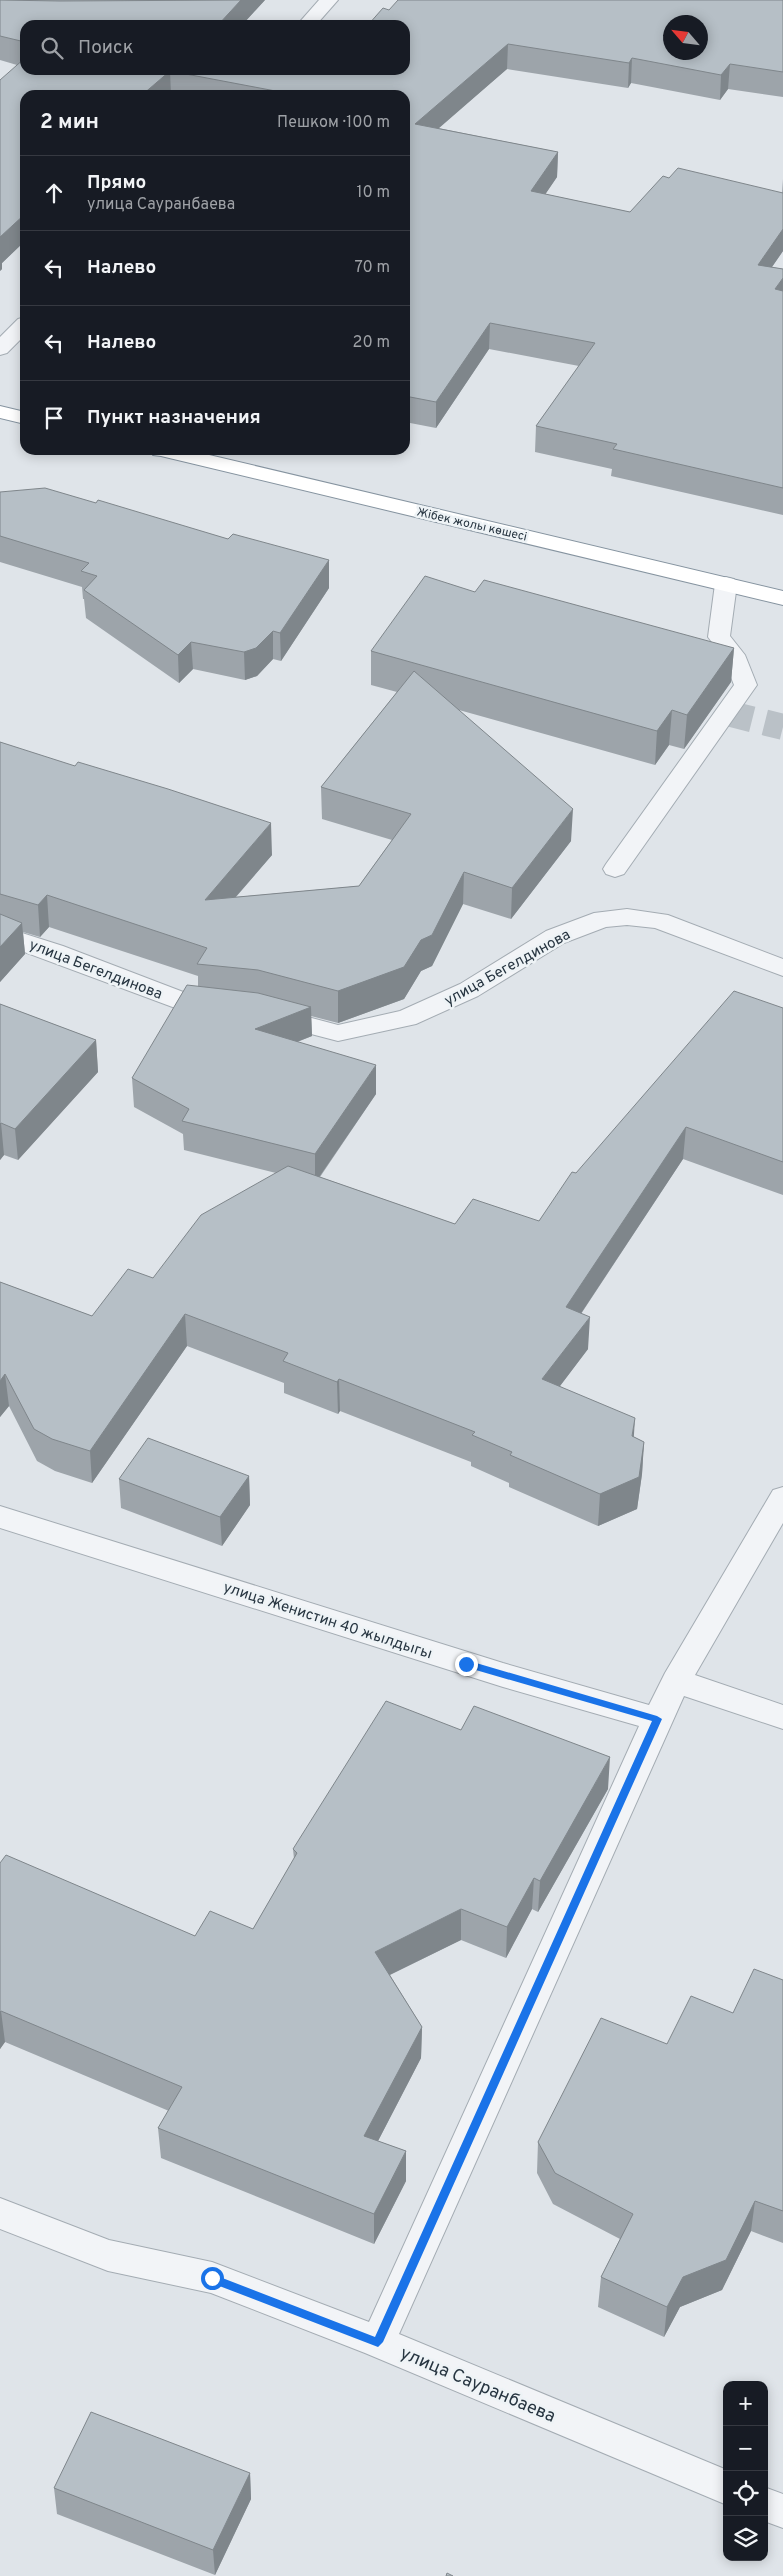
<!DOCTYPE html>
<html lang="ru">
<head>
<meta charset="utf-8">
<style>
	body { margin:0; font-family:Overpass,sans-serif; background:#20242c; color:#f1f3f6 }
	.controls { position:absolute; right:15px; bottom:15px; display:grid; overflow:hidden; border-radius:10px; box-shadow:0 2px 12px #0003 }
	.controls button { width:45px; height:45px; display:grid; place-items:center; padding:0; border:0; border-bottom:1px solid #363941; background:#171b24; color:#f1f3f6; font:25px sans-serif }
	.compass { position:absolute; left:663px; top:15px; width:45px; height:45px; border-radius:50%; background:#171b24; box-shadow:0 2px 12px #0003; rotate:298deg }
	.stop { position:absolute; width:15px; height:15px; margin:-11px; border:4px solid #1a73e8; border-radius:50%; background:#fff }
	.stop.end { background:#1a73e8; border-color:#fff; box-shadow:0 1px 5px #0008 }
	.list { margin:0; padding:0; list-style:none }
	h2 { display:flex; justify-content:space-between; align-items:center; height:65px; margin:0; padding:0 20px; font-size:21px }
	h2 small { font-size:16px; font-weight:400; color:#9ea1a6 }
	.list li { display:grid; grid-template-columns:32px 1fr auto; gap:15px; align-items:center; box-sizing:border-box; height:75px; padding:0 20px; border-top:1px solid #363941 }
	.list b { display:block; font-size:19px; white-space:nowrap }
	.list p { margin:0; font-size:16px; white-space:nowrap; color:#9ea1a6 }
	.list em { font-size:16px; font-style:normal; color:#9ea1a6 }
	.icon { flex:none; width:28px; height:28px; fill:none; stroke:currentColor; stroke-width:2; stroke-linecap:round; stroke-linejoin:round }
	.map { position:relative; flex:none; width:783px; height:2576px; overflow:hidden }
	.search { position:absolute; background:#171b24; box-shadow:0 2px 12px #0003; left:20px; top:20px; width:390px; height:55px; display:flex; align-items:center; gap:12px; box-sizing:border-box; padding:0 18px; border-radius:15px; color:#9ea1a6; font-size:19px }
	.panel { position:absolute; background:#171b24; box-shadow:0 2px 12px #0003; left:20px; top:90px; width:390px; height:365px; border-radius:15px }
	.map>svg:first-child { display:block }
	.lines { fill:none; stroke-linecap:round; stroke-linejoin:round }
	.minor-tunnel { stroke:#bac1c7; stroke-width:26; stroke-dasharray:26 13; stroke-linecap:butt }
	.minor-casing { stroke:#a4acb3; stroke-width:2 }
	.highway-casing { stroke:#8694a0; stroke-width:2 }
	.minor { fill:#f2f4f7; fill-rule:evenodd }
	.highway { fill:#fff; fill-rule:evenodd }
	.wall { fill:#9da4aa }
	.shaded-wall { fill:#7f868b }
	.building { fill:#b6bfc6; stroke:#7f868b; fill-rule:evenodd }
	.route { fill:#1a73e8 }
	.labels { text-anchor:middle; stroke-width:5; stroke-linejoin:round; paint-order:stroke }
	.far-street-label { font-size:12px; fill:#273541; stroke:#eef3f6 }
	.street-label { font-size:15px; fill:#273541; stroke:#eef3f6 }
	.near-street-label { font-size:18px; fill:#273541; stroke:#eef3f6 }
</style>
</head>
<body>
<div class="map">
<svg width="783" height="2576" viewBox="0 0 783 2576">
	<rect width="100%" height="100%" fill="#dfe4e9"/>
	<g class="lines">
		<!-- minor-tunnel -->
		<path class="minor-tunnel" d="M727,713l56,14"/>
		<!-- minor casing -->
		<g class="minor-casing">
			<path id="minor" d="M319,0h19l-22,25h-19z
				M25,317v18l-18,18 -7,2v-18l18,-18z
				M726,577l8,2 3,5 -7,52 15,19 12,30 -133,189 -9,3 -9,-3 -3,-5 3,-5 128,-179 -11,-28 -15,-20 7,-53 3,-5z
				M627,909l41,6 115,44v17l-128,-48 -28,-3 -21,2 -42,16 -86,53 -62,28 -78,17 -73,-19 -4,-6 4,-6 9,-2 64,17 62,-14 60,-27 86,-53 48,-18z
				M0,926l63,20 136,52 24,4 4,6 -4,6 -9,2 -28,-4 -186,-69z
				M783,1487v36l-88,152 88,30v24l-99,-33 -285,638 328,136v35l-362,-152 -154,-60 -103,-22 -108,-42v-31l109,42 103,22 157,60 270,-596 -136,-39 -503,-159v-22l503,157 146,42 16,-32 108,-183z
				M764,2487l19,7v34l-19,-7z"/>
		</g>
		<!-- highway casing -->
		<g class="highway-casing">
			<path id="highway" d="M0,406l25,6v12l-25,-6z
				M150,450h38l595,141v14l-622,-149 -8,-1z"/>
		</g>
		<!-- minor -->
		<use href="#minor" class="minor"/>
		<!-- highway -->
		<use href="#highway" class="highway"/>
	</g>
	<!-- wall -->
	<path class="wall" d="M0,0h265l-23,25h-217v45h226l-2,2 156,-2 -16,-60 394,-10v97l-55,-8 -8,11 -89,-17 -3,5 -121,-19 -69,59 120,24 -1,25 -12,17 85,18 39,-34 113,15 1,-14v72l-11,16 11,2v246l-172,-39 1,-7 -77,-17 1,-26 43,-60 -90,-17 -53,79 -31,-6v-327h-380v146l-23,22v6l-2,2 17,-206 -17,-5z
		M0,492l96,11 132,36 101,21v28l-48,73 -8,-2 -16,17 -12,4 -52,-11 -14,14 -93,-65 -2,-19h-1l-1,-12 -82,-25z
		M475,592l259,56 -3,34 -47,67 -15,-4 -14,20 -196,-55 112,131 -60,78 -48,-15 -31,62 -11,5 -17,28 -66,24 -27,-7 1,20 -15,6 79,52 -56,83 135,47 84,-3 37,-48 207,-165v187l-100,-36 -102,155 7,35 -28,37 74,51 10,5 -2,32 -5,35 -39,17 -89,-39v-4l-38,-17v-4l-131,-51 -2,3 -54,-21v-10l-97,-37 -95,137 -37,-12 -18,-10 -28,-55 -9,11v-135l92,34 61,-38 123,-105 -92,-23 -1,-16 -49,-27 -2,-29 66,-91v-11l-149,-49 -9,10 -17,-5 2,22 -25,28v-240l272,113 -36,42 123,-11 33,-46 -70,-21 -1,-32 76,-95 -26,-7v-34z
		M0,1004l96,36 2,32 -80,88 -14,-5 -4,5z
		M249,1476l1,29 -28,41 -101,-38 -2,-29z
		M608,1789l-70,123 -6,-3 -26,49 -45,-18 -71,35 32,52 -1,31 -43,83 28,10v30l-32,63 -213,-86 -3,-30 11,-17 -164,-69 -5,7v-186l195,73 58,-7 41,-70 -1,-10z
		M783,1980v263l-32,-12 -29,59 -42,17 -16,30 -66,-30 3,-30 19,-38 -67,-35 -16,-31 1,-31 129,-98 66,-31z
		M250,2473l1,26 -36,76 -158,-61 -3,-26z"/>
	<!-- shaded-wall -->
	<path class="shaded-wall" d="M241,0h24l-23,25h-24z
		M508,44l-1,25 -92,80v-25z
		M632,58l-1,25 -3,5 1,-25z
		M730,64l-2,25 -8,11 1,-25z
		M230,70h21l-12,14 -10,-12z
		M170,71l1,24h-29z
		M558,152l-1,25 -27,40 1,-26z
		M25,214v27l-23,22v6l-2,2v-34z
		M783,229v22l-27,39 2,-25z
		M783,278v22l-8,-11z
		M490,323l-1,26 -53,79v-26z
		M329,560v28l-48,73 -1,-28z
		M273,631v28l-16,17 -12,4 -1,-28z
		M191,642l2,27 -14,14 -1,-28z
		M734,648l-3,34 -47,67 3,-34z
		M672,710l-3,35 -14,20 2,-34z
		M573,809l-2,32 -60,78 1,-31z
		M271,823l1,32 -66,76 -1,-31z
		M464,872l-1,32 -31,62 -11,5 -17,28 -66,24v-32z
		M47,895l2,32 -9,10 -2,-32z
		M22,923l3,31 -25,28v-35z
		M311,1007l1,29 -56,22 -1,-29z
		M96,1040l2,32 -80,88 -3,-31z
		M376,1065v29l-61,89v-29z
		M1,1123l3,32 -4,5v-36z
		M686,1127l-3,32 -119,180 2,-32z
		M185,1314l2,32 -95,137 -2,-32z
		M590,1317l-2,32 -47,62 1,-32z
		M5,1374l4,32 -9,11v-36z
		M339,1379l1,32 -2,3 -1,-32z
		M635,1418l-2,32 -1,-14z
		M644,1442l-2,32 -5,35 -39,17 2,-32z
		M249,1476l1,29 -28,41 -2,-29z
		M610,1757l-2,32 -70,123 2,-31z
		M534,1878l-2,31 -26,49 1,-31z
		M461,1909v31l-86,42v-30z
		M1,2011l4,31 -5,7v-37z
		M422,2027l-1,31 -56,108 -1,-30z
		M406,2151v30l-32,63v-30z
		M755,2201l-4,30 -29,59 -42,17 -16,30 3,-30 16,-30z
		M250,2473l1,26 -36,76 -2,-25z"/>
	<!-- building -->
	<path class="building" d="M0,0l60,1 181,-1 -23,25h-193v17l-25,-6z
		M398,0h385v72l-53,-8 -9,11 -89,-17 -3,5 -121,-19 -93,80 143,28 -27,39 99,21 33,-36 6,2 9,-10 105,25v36l-25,36 25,4v9l-8,11 8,2v197l-170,-39 4,-5 -81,-18 59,-83 -105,-20 -54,79 -31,-6v-301h-121l2,-2 -116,-22 -28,24h-117v119l-25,23v-157l25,-22v12h205l-1,2 22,-1 1,-1h153v-45h-37l15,-17 6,2zM670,22h30v30h-30z
		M45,488l51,15 2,-3 130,39 5,-5 96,26 -49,73 -7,-2 -17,17 -12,4 -53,-10 -13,13 -94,-65 13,-14 -16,-5 8,-8 -89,-27v-44z
		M425,576l50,16 9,-12 250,68 -47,67 -15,-5 -15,21 -286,-80z
		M414,671l159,138 -61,79 -48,-16 -32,63 -11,5 -17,27 -66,24 -80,-21 -61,-6 10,-16 -160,-53 -9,10 -38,-11v-152l75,24 3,-4 90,27 103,34 -66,77 154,-14 52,-72 -90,-27z
		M0,914l22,9 -22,24z
		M187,985l71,8 53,14 -56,22 121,36 -61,89 -133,-33 7,-12 -57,-31z
		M734,991l49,17v154l-97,-35 -120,180 24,10 -48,62 93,39 -3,18 12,6 -5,35 -39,17 -90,-39 2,-3 -40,-17 3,-3 -136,-53 -2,3 -54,-21 5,-8 -103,-39 -95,137 -38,-12 -18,-10 -29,-55 -5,7v-99l92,34 36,-47 25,9 48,-63 87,-49 167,58 18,-25 66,22 33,-49 4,1z
		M0,1004l96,36 -81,89 -14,-6 -1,1z
		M148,1438l101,38 -29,41 -101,-38z
		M386,1701l75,29 13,-24 136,51 -70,124 -6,-3 -27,49 -46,-18 -86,43 47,75 -58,109 42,15 -32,63 -216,-86 24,-41 -181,-76 -1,1v-149l6,-8 189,81 15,-25 43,18 44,-76 -4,-4z
		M754,1969l29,11v231l-28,-10 -29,59 -43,17 -16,30 -66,-30 32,-63 -78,-41 -17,-31 63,-124 66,26 24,-48 42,17z
		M91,2412l159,61 -37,77 -159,-62z
		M447,2573l6,3h-7z"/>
	<!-- route -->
	<path class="route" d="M466,1660l191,56 5,3 -279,623 -5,5 -169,-65 -2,-4 5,-4 163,63 277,-616 -190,-55v-5z"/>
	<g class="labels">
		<!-- far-street labels -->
		<g class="far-street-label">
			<text transform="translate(472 524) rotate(13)" y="4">Жібек жолы көшесі</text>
		</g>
		<!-- street labels -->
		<g class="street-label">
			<text transform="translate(507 967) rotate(-29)" y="5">улица Бегелдинова</text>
			<text transform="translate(96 969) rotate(21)" y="5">улица Бегелдинова</text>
			<text transform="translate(328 1620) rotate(18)" y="5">улица Женистин 40 жылдыгы</text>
		</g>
		<!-- near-street labels -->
		<g class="near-street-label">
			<text transform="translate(478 2384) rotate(23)" y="6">улица Сауранбаева</text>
		</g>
	</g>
</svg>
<div class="controls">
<button>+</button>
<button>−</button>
<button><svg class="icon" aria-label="locate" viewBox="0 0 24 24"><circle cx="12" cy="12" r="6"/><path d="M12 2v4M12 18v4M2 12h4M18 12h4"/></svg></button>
<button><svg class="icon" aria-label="layers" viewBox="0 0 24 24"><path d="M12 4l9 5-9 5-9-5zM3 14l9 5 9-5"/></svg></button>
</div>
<svg class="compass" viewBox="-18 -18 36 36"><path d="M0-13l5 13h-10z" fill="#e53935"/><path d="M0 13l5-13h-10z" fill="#9ea1a6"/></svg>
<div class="stop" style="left:212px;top:2278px"></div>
<div class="stop end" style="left:466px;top:1664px"></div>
<div class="search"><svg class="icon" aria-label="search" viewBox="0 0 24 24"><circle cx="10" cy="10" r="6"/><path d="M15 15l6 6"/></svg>Поиск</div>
<section class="panel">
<h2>2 мин<small>Пешком · 100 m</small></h2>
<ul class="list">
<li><svg class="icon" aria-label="ahead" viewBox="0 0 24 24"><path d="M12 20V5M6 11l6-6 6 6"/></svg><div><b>Прямо</b><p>улица Сауранбаева</p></div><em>10 m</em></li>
<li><svg class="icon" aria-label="left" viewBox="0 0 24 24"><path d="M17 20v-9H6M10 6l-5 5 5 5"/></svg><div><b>Налево</b></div><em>70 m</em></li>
<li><svg class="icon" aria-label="left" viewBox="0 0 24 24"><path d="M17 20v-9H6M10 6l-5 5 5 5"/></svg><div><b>Налево</b></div><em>20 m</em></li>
<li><svg class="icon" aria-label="arrive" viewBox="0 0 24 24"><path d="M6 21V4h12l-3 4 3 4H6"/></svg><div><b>Пункт назначения</b></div></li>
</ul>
</section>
</div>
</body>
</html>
